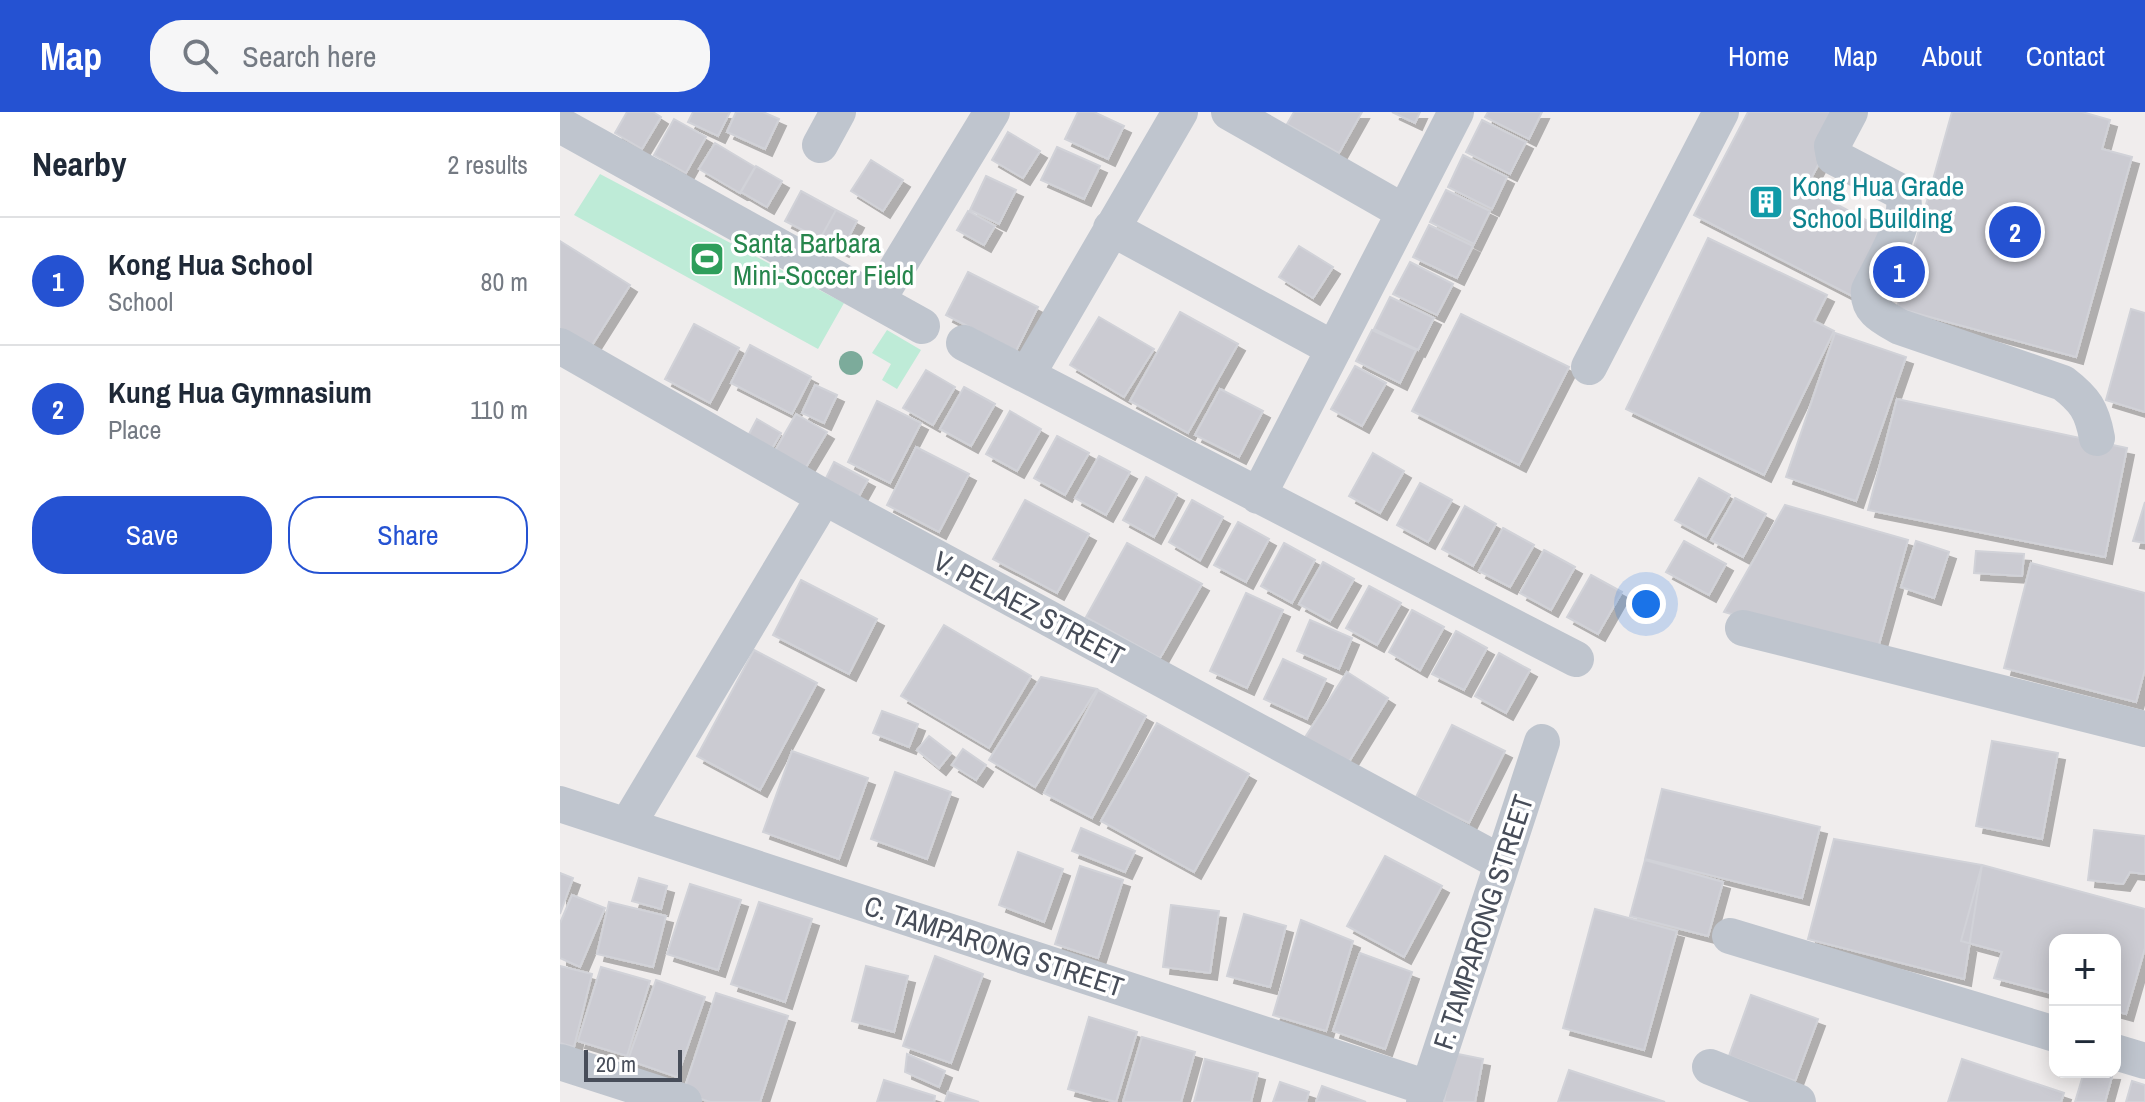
<!DOCTYPE html>
<html lang="en">
<head>
<meta charset="utf-8">
<style>
	body { margin:0; font-family:"Archivo Narrow",sans-serif; background:#f6f6f7; color:#1f2937 }
	.controls { position:absolute; right:24px; bottom:24px; display:grid; overflow:hidden; border-radius:16px; box-shadow:0 4px 20px #0003 }
	.controls button { width:72px; height:72px; display:grid; place-items:center; padding:0; border:0; border-bottom:2px solid #e0e1e3; background:#fff; color:#1f2937; font:40px sans-serif }
	.scale { position:absolute; left:24px; bottom:20px; width:98px; box-sizing:border-box; padding-left:8px; border:4px solid #474d59; border-top:0; font-size:22px; line-height:28px; white-space:nowrap; color:#474d59; -webkit-text-stroke:6px #fff; paint-order:stroke }
	.you { position:absolute; left:1086px; top:492px; width:28px; height:28px; margin:-20px; border:6px solid #fff; border-radius:50%; background:#1a73e8; box-shadow:0 0 0 12px #1a73e833 }
	.badge { display:grid; place-items:center; width:52px; height:52px; border-radius:50%; background:#2552d2; color:#fff; font-size:26px; font-weight:700 }
	.pin { position:absolute; translate:-50% -50%; border:4px solid #fff; box-shadow:0 2px 8px #0006 }
	.list { margin:0; padding:0; list-style:none }
	h2 { display:flex; justify-content:space-between; align-items:center; height:104px; margin:0; padding:0 32px; font-size:34px }
	h2 small { font-size:26px; font-weight:400; color:#747a83 }
	.list li { display:grid; grid-template-columns:52px 1fr auto; gap:24px; align-items:center; box-sizing:border-box; height:128px; padding:0 32px; border-top:2px solid #e0e1e3 }
	.list b { display:block; font-size:30px; white-space:nowrap }
	.list p { margin:0; font-size:26px; white-space:nowrap; color:#747a83 }
	.list em { font-size:26px; font-style:normal; color:#747a83 }
	.actions { display:flex; gap:16px; padding:24px 32px }
	.actions a { flex:1; padding:18px 0; border:2px solid #2552d2; border-radius:32px; text-align:center; font-size:28px; color:#2552d2 }
	.actions .main { background:#2552d2; color:#fff }
	.icon { flex:none; width:44px; height:44px; fill:none; stroke:currentColor; stroke-width:2; stroke-linecap:round; stroke-linejoin:round }
	.map { position:relative; flex:none; width:1585px; height:990px; overflow:hidden }
	header { display:flex; align-items:center; gap:48px; box-sizing:border-box; height:112px; padding:0 40px; background:#2552d2; color:#fff }
	header strong { font-size:38px }
	nav { display:flex; gap:44px; margin-inline-start:auto; font-size:28px }
	.search { width:560px; height:72px; background:#f6f6f7; display:flex; align-items:center; gap:20px; box-sizing:border-box; padding:0 28px; border-radius:32px; color:#747a83; font-size:30px }
	main { display:flex }
	aside { flex:1; background:#fff }
	.map>svg:first-child { display:block }
	.green { fill:#beebd7 }
	.building { fill:#cbcbd2; stroke:#d1d2d8; stroke-width:2; filter:url(#shadow) }
	.lines { fill:none; stroke-linecap:round; stroke-linejoin:round }
	.minor { stroke:#bfc5ce; stroke-width:36 }
	.tree { fill:#7cab9b }
	.labels { text-anchor:middle; stroke-width:7; stroke-linejoin:round; paint-order:stroke }
	.culture-label { font-size:28px; fill:#0d838f; stroke:#fff; text-anchor:start }
	.leisure-label { font-size:28px; fill:#27864d; stroke:#fff; text-anchor:start }
	.street-label { font-size:28px; fill:#474d59; stroke:#fff }
</style>
</head>
<body>
<header>
<strong>Map</strong>
<div class="search"><svg class="icon" aria-label="search" viewBox="0 0 24 24"><circle cx="10" cy="10" r="6"/><path d="M15 15l6 6"/></svg>Search here</div>
<nav><a>Home</a><a>Map</a><a>About</a><a>Contact</a></nav>
</header>
<main>
<aside>
<h2>Nearby<small>2 results</small></h2>
<ul class="list">
<li><span class="badge">1</span><div><b>Kong Hua School</b><p>School</p></div><em>80 m</em></li>
<li><span class="badge">2</span><div><b>Kung Hua Gymnasium</b><p>Place</p></div><em>110 m</em></li>
</ul>
<div class="actions"><a class="main">Save</a><a>Share</a></div>
</aside>
<div class="map">
<svg width="1585" height="990" viewBox="0 0 1585 990">
	<defs>
		<filter id="shadow"><feDropShadow dx="7" dy="7" stdDeviation="0" flood-color="#0004"/></filter>
	</defs>
	<rect width="100%" height="100%" fill="#f0eded"/>
	<!-- green -->
	<path class="green" d="M40,62l244,129 -26,46 -244,-134z
		M327,218l34,20 -24,39 -15,-9 9,-16 -19,-11z"/>
	<!-- building -->
	<path class="building" d="M67,0h26l8,5 -19,32 -27,-16z
		M133,0h37l-12,24 -30,-14z
		M176,0h27l16,7 -14,30 -38,-17z
		M518,0h16l30,14 -16,33 -43,-20z
		M734,0h68l-23,41 -52,-29z
		M832,0h28l-5,11z
		M928,0h54l-13,27 -44,-22z
		M1188,0h98l-40,76 86,46 -34,65 -164,-84z
		M1392,0h130l28,8 -8,29 30,8 -56,200 -179,-49z
		M114,7l32,18 -20,36 -32,-18z
		M922,8l44,22 -16,32 -44,-22z
		M448,20l32,19 -17,27 -31,-18z
		M155,31l40,24 -15,26 -41,-24z
		M497,35l43,19 -16,33 -43,-19z
		M903,43l44,22 -15,32 -44,-22z
		M311,48l32,20 -20,31 -32,-20z
		M196,54l26,15 -15,26 -26,-15z
		M426,64l30,14 -17,34 -29,-14z
		M886,78l44,21 -16,33 -44,-22z
		M241,79l35,19 -16,29 -35,-18z
		M276,98l21,11 -15,29 -22,-11z
		M408,99l27,15 -11,19 -27,-15z
		M869,113l44,21 -16,32 -44,-21z
		M1148,126l119,57 -13,26 20,10 -70,144 -138,-66z
		M0,129l70,44 -43,68 -27,-17z
		M739,134l34,21 -20,31 -34,-21z
		M850,150l43,22 -16,31 -44,-21z
		M408,160l70,35 -22,44 -70,-36z
		M830,185l44,21 -16,32 -44,-21z
		M1571,197l14,4v99l-39,-12z
		M620,200l58,32 -50,89 -58,-32z
		M901,202l108,53 -50,98 -107,-54z
		M539,205l55,32 -30,48 -54,-32z
		M134,212l45,24 -29,55 -45,-24z
		M812,218l44,20 -16,33 -44,-22z
		M1275,221l71,24 -50,144 -70,-24z
		M190,233l61,32 -19,37 -61,-31z
		M795,254l31,17 -24,43 -31,-17z
		M366,258l29,17 -22,38 -30,-17z
		M255,273l22,10 -13,28 -22,-10z
		M404,275l31,17 -24,42 -31,-17z
		M660,277l43,22 -24,46 -44,-22z
		M1337,287l230,49 -22,109 -237,-47z
		M317,289l44,22 -31,60 -42,-21z
		M450,299l31,18 -24,42 -31,-17z
		M236,302l31,18 -25,42 -30,-18z
		M197,307l24,14 -11,19 -23,-14z
		M497,324l32,17 -24,42 -31,-17z
		M356,335l53,27 -30,58 -52,-27z
		M813,341l31,18 -24,42 -31,-17z
		M539,344l31,16 -24,43 -31,-17z
		M274,350l34,18 -10,18 -33,-18z
		M586,365l31,17 -23,43 -31,-17z
		M1139,366l31,17 -24,42 -31,-17z
		M860,371l32,17 -24,42 -31,-17z
		M1175,386l31,16 -23,43 -32,-17z
		M465,388l64,34 -32,59 -64,-34z
		M632,388l31,17 -23,43 -31,-18z
		M1585,390v41l-12,-2z
		M1225,393l123,35 -32,115 -152,-43z
		M905,394l31,18 -23,42 -31,-17z
		M678,410l31,17 -23,43 -32,-17z
		M943,416l31,17 -24,42 -31,-16z
		M1124,429l42,23 -17,31 -43,-23z
		M1356,429l33,11 -15,46 -33,-11z
		M567,431l75,41 -42,74 -74,-41z
		M724,431l31,17 -23,43 -31,-17z
		M984,438l31,17 -24,43 -31,-17z
		M1416,439l48,3 -2,22 -48,-3z
		M763,450l31,17 -24,42 -31,-17z
		M1471,451l114,30v76l-9,33 -132,-34z
		M1031,463l31,17 -24,42 -31,-17z
		M241,468l76,39 -28,55 -76,-39z
		M809,474l32,17 -24,42 -31,-17z
		M686,481l37,17 -36,78 -37,-17z
		M852,498l32,17 -24,43 -31,-18z
		M750,508l42,18 -13,31 -42,-18z
		M384,513l87,51 -42,72 -88,-52z
		M896,519l31,17 -23,42 -32,-16z
		M194,538l63,33 -57,107 -63,-34z
		M939,541l31,17 -24,43 -31,-17z
		M723,547l43,20 -19,40 -43,-20z
		M787,560l41,26 -41,67 -43,-26z
		M481,565l56,12 -62,98 -46,-27z
		M538,578l48,26 -54,102 -48,-25z
		M322,599l36,13 -9,23 -36,-14z
		M597,611l92,51 -55,98 -93,-51z
		M892,613l53,26 -36,72 -53,-26z
		M369,624l22,17 -12,15 -22,-18z
		M1432,629l66,12 -16,86 -66,-13z
		M403,637l23,16 -10,15 -24,-15z
		M232,639l76,27 -29,81 -76,-27z
		M335,660l56,20 -24,67 -56,-20z
		M1102,677l158,38 -18,71 -157,-39z
		M521,716l54,23 -10,21 -53,-21z
		M1534,718l51,6v38l-15,-2 -7,12 -35,-4z
		M1274,727l148,26 -18,114 -156,-40z
		M458,740l45,17 -19,53 -45,-17z
		M825,744l57,30 -38,71 -57,-31z
		M1085,748l78,22 -15,54 -78,-20z
		M1422,753l163,44v39l-19,66 -11,-3v-71h-60v54l-61,-16 8,-26 -41,-11z
		M520,754l43,14 -25,78 -43,-14z
		M0,761l13,5 -13,36z
		M79,766l28,8 -6,23 -29,-8z
		M130,772l51,16 -23,70 -51,-16z
		M12,783l33,13 -25,59 -20,-9v-35z
		M49,790l57,14 -13,51 -56,-13z
		M199,790l53,17 -27,83 -54,-18z
		M611,793l48,6 -9,62 -47,-6z
		M1035,797l82,22 -33,119 -81,-22z
		M684,802l42,12 -16,61 -43,-11z
		M741,808l52,21 -27,90 -53,-16z
		M800,841l52,19 -27,77 -52,-18z
		M375,844l48,18 -32,89 -48,-17z
		M0,854l32,8 -18,73 -14,-4z
		M306,854l42,10 -14,56 -42,-11z
		M41,855l49,14 -23,75 -49,-15z
		M96,868l49,17 -28,80 -49,-17z
		M156,881l72,23 -28,86h-50l-27,-9z
		M1191,883l67,24 -23,62 -66,-25z
		M529,905l48,15 -21,70 -48,-13z
		M582,925l53,15 -14,50h-58z
		M893,941l30,6 -8,43h-31z
		M347,942l38,17 -6,16 -34,-15z
		M645,947l53,14 -7,29h-57z
		M1402,947l102,34 -3,9h-113z
		M1009,958l96,32h-107z
		M1524,960l29,1 -8,29h-30z
		M324,968l51,16 -1,6h-57z
		M1572,969l13,4v17h-19z
		M720,970l29,10 -3,10h-33z
		M762,974l44,16h-50z
		M388,980l31,10h-34z"/>
	<g class="lines">
		<!-- minor -->
		<path class="minor" d="M669,0l175,100
			M1290,0l-18,34 2,11 67,35c13,22 -21,75 -32,98 -2,21 15,28 31,37l163,56c22,17 29,27 34,55
			M0,13l362,201
			M260,33l18,-33
			M551,116l223,121
			M317,189l115,-189
			M404,231l612,316
			M0,234l264,151 678,366
			M1029,255l132,-255
			M467,263l153,-263
			M698,384l198,-384
			M1183,516l402,101
			M0,692l868,284
			M67,714l197,-329
			M1170,824l325,98
			M1555,940l30,9
			M0,950l124,40
			M1150,955l88,35
			M864,990l118,-360"/>
	</g>
	<!-- trees -->
	<circle class="tree" cx="291" cy="251" r="12"/>
	<!-- icons -->
	<defs>
		<g id="building-square" transform="scale(1.8)"><rect x="-9" y="-9" width="18" height="18" rx="4" fill="#0f9aa8" stroke="#fff"/><path d="M-4-6H4V6H1V3H-1V6H-4ZM-2.5-4.3h1.7v1.8h-1.7ZM.8-4.3h1.7v1.8H.8ZM-2.5-1h1.7V.8h-1.7ZM.8-1h1.7V.8H.8Z" fill="#fff"/></g>
		<g id="stadium-square" transform="scale(1.8)"><rect x="-9" y="-9" width="18" height="18" rx="4" fill="#2e9e5b" stroke="#fff"/><path d="M0-5a6.5 5 0 1 0 0 10a6.5 5 0 1 0 0-10ZM-3.5-1.8h7v3.6h-7Z" fill="#fff"/></g>
	</defs>
	<g fill-rule="evenodd">
		<use href="#building-square" x="1206" y="90"/>
		<use href="#stadium-square" x="147" y="147"/>
	</g>
	<g class="labels">
		<!-- culture labels -->
		<g class="culture-label">
			<text x="1232" y="84">Kong Hua Grade<tspan x="1232" dy="32">School Building</tspan></text>
		</g>
		<!-- leisure labels -->
		<g class="leisure-label">
			<text x="173" y="141">Santa Barbara<tspan x="173" dy="32">Mini-Soccer Field</tspan></text>
		</g>
		<!-- street labels -->
		<g class="street-label">
			<text transform="translate(469 496) rotate(28)" y="10">V. PELAEZ STREET</text>
			<text transform="translate(923 810) rotate(-72)" y="10">F. TAMPARONG STREET</text>
			<text transform="translate(434 834) rotate(18)" y="10">C. TAMPARONG STREET</text>
		</g>
	</g>
</svg>
<div class="controls">
<button>+</button>
<button>−</button>
</div>
<div class="scale">20 m</div>
<div class="you"></div>
<div class="pin badge" style="left:1339px;top:160px">1</div>
<div class="pin badge" style="left:1455px;top:120px">2</div>
</div>
</main>
</body>
</html>
